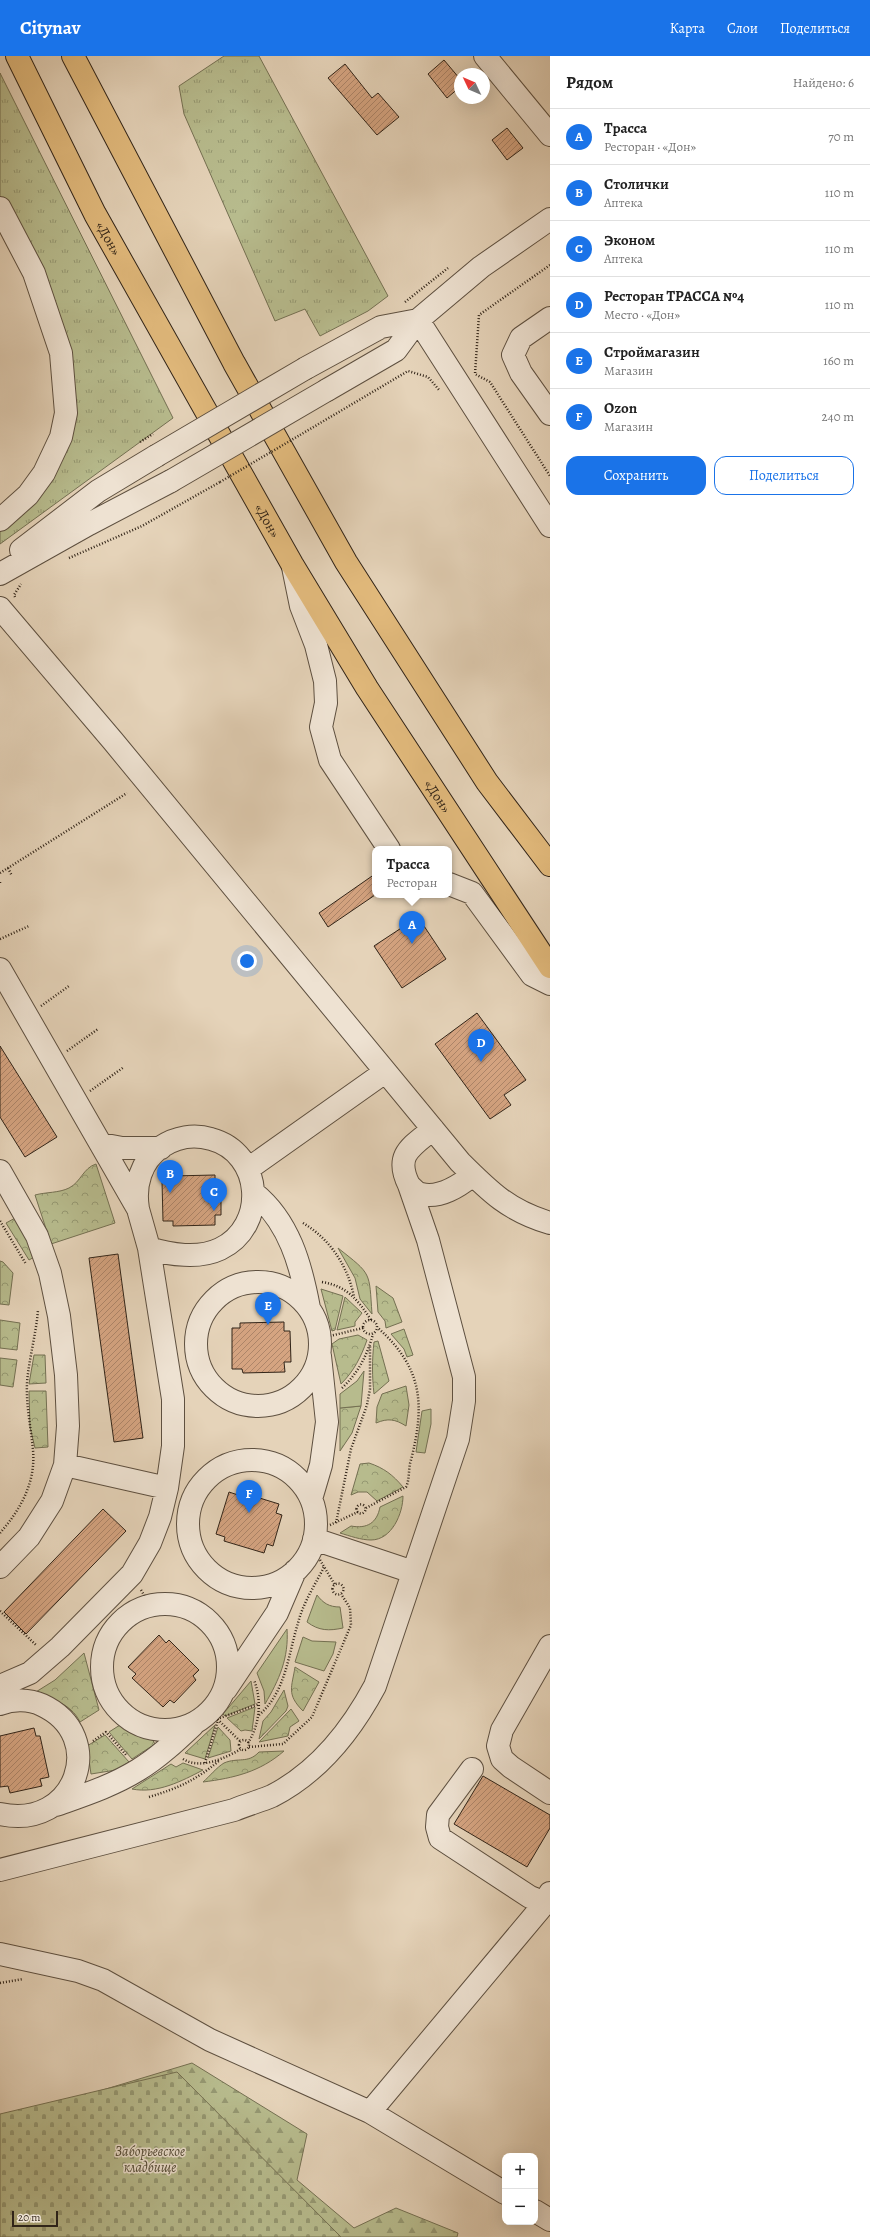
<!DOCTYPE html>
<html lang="ru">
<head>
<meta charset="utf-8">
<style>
	body { margin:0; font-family:Alegreya,serif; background:#f6f6f6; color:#222 }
	.controls { position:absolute; right:12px; bottom:12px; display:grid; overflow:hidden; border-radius:8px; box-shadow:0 4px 16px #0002 }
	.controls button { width:36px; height:36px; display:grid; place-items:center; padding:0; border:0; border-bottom:1px solid #e0e0e0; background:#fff; color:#222; font:20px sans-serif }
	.compass { position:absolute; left:454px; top:12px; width:36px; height:36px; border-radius:50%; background:#fff; box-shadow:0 4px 16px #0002; rotate:314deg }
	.scale { position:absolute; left:12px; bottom:10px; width:46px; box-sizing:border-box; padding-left:4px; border:2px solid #312418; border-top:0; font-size:11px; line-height:14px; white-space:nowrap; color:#312418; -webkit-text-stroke:3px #eee2d2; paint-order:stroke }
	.you { position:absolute; left:247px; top:905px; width:14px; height:14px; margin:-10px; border:3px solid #fff; border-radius:50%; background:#1a73e8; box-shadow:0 0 0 6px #1a73e833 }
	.badge { display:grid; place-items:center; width:26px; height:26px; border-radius:50%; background:#1a73e8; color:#fff; font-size:13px; font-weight:700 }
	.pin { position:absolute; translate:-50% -33px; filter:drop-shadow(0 1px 2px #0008) }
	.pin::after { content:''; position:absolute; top:21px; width:14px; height:12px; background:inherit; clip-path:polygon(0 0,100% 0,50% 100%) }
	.popup { position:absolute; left:372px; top:790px; width:80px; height:52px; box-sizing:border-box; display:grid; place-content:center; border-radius:8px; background:#fff; filter:drop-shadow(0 1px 3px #0005); font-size:13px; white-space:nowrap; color:#767676 }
	.popup b { font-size:15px; color:#222 }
	.popup::after { content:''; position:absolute; left:50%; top:100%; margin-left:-8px; border:8px solid transparent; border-top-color:#fff }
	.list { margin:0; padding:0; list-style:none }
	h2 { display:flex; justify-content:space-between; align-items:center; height:52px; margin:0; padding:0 16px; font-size:17px }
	h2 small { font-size:13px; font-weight:400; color:#767676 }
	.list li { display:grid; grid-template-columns:26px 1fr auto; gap:12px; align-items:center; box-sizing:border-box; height:56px; padding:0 16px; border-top:1px solid #e0e0e0 }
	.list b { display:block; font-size:15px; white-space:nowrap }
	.list p { margin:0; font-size:13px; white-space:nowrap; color:#767676 }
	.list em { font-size:13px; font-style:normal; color:#767676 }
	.actions { display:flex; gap:8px; padding:12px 16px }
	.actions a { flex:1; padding:9px 0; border:1px solid #1a73e8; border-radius:12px; text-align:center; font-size:14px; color:#1a73e8 }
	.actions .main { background:#1a73e8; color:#fff }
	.map { position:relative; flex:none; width:550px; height:2181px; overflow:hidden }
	header { display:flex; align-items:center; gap:24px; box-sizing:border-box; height:56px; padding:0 20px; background:#1a73e8; color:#fff }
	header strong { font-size:19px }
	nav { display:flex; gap:22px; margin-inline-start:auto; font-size:14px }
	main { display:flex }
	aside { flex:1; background:#fff }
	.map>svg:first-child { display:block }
	.grass { fill:url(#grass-tufts); stroke:#747052 }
	.forest { fill:url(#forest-firs); stroke:#747052 }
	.cemetery { fill:url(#cemetery-stones); stroke:#747052 }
	.park { fill:url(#park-crowns); stroke:#747052 }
	.pitch { fill:#b7bb8d; stroke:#747052 }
	.building { fill:url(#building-hatch); stroke:#312418 }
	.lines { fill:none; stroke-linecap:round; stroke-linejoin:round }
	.minor-casing { stroke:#5e5040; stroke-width:24 }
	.highway-casing { stroke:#312418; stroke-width:24 }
	.path { stroke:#312418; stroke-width:2.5; stroke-dasharray:1 2; stroke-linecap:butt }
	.minor { stroke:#eee2d2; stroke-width:22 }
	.highway { stroke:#e2ba7c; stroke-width:22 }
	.minor-bridge-casing { stroke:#5e5040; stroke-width:24; stroke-linecap:butt }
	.path-bridge { stroke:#312418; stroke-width:2.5; stroke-dasharray:1 2; stroke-linecap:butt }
	.minor-bridge { stroke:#eee2d2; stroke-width:22 }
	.labels { text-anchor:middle; stroke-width:3; stroke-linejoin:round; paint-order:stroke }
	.street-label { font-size:14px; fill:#312418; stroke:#eee2d2 }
	.park-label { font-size:14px; font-style:italic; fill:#524a35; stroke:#eee2d2 }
</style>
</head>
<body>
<header>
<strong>Citynav</strong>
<nav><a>Карта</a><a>Слои</a><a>Поделиться</a></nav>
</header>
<main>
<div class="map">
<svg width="550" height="2181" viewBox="0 0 550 2181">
	<defs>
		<pattern id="grass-tufts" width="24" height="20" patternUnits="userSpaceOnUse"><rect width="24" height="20" fill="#b7bb8d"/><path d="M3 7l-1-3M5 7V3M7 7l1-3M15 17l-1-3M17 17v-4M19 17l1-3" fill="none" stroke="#959872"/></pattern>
		<pattern id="forest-firs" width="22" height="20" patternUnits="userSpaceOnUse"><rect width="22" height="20" fill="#b7bb8d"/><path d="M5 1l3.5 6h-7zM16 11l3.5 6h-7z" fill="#959872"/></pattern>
		<pattern id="cemetery-stones" width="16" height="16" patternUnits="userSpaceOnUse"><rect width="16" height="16" fill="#b7bb8d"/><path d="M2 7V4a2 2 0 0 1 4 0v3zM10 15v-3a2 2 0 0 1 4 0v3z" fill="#959872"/></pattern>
		<pattern id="park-crowns" width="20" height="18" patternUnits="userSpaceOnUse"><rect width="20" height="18" fill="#b7bb8d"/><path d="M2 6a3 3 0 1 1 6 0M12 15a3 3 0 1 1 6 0" fill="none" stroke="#959872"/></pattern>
		<pattern id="building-hatch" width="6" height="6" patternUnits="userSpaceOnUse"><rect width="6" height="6" fill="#d5a481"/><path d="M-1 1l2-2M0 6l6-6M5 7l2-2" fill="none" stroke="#ad8569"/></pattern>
	</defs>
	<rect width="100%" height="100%" fill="#e5d3b9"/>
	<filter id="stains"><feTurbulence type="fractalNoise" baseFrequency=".005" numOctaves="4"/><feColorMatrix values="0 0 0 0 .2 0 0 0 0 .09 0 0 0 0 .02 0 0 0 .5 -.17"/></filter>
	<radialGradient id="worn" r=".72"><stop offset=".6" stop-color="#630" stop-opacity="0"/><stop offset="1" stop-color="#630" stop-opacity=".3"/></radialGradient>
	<!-- grass -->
	<path class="grass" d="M224,0h35l129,240 -20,15 -48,25 -15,-27 -30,12 -91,-207 -5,-28z
		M0,17l173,345 -173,126v-15l69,-115 -37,-145 -32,-47z"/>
	<!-- forest -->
	<path class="forest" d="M192,2007l115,71 -10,46 57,48 42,-20 62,25 -1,4h-457v-116z"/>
	<!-- cemetery -->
	<path class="cemetery" d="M177,2016l164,165h-341v-123z"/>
	<!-- park -->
	<path class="park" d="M96,1108l19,59 -64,21 -16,-49c11,-3 24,-2 34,-7 12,-6 14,-20 27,-24z
		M17,1161l19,39 -7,4 -23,-37z
		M338,1192c34,27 31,23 34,66l-12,-15 -5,-21z
		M0,1205l3,1 10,11 -4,32 -9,-1z
		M376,1230l17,12 9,24 -16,6 -1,-7 -7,-9z
		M321,1233l22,7 -8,34 -3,1z
		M345,1241l17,16 -7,9v4l-18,4z
		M0,1264l20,3 -3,27 -17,-2z
		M404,1273l9,26 -6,2 -3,-8 -13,-15z
		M358,1279l9,5c-6,17 -13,31 -26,44l-9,-40 7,-5z
		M378,1285l11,40 -15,13c-2,-18 -2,-34 0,-52z
		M34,1299h11l1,28 -17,1z
		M0,1302l17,2 -4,27 -13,-2z
		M406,1330l3,19 -3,21c-11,-7 -18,-8 -30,-3l1,-16 5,-13z
		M29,1335h17l2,56 -13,1 -5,-21z
		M361,1350l-9,27 -12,18v-43z
		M369,1407c15,5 24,12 34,24l-26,14 -10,-9h-9l-7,3 9,-31z
		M403,1440c0,17 -11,44 -32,44 -10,0 -21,-4 -31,-7l11,-7c16,3 26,-3 29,-19z
		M84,1597l15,57 -19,12c-10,-20 -29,-23 -49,-27l24,-15z
		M295,1611l24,15 -16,29c-17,-17 -11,-24 -8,-44z
		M251,1625l4,23 -30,12 -2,-2z
		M284,1634l4,16 -2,5 -27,28 4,-18 8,-9z
		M255,1651l-3,24 -7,-1 -4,1 -14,-13z
		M291,1653l8,12 -9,6 -2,9 -29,6z
		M120,1669c9,9 19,12 32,14l3,5 -23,15 -23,-27z
		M215,1669l-10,34 -20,-6z
		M218,1671l12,13 1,11 -23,7z
		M105,1679l24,27 -13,8 -25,4 -4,-28z
		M284,1695c-24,21 -50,27 -81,31 6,-5 14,-15 21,-19 14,-6 24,1 35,-11z
		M183,1707l20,7c-21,11 -46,24 -71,19l39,-25 5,3z"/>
	<!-- pitch -->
	<path class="pitch" d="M364,1315l-3,35 -21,2v-14l17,-13z
		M431,1353v15l-6,29 -9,-1 6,-41z
		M317,1539c6,8 12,12 23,12l3,21c-14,3 -24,3 -36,-6z
		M287,1573c2,29 -8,51 -22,75l-1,-13 -7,-18z
		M303,1581l9,4 24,1 -3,12 -9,17 -29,-9z"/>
	<!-- building -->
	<path class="building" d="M444,4l16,19v8l-13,11 -19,-24z
		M345,8l27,34 6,-5 21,24 -22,18 -49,-57z
		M507,72l16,20 -16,12 -15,-20z
		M375,818v21l-47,32 -9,-14z
		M418,861l28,42 -44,29 -28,-42z
		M477,957l49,67 -22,15 7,10 -21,14 -55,-75z
		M0,990l57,91 -32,20 -25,-40z
		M215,1119v9h6v31h-6v10l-42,1v-5h-10l-1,-40h9v-5z
		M118,1198l25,184 -29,4 -25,-184z
		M284,1266v9h6l1,31h-7l1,10 -42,1 -1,-4h-10v-41h8v-5z
		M229,1436l9,3 2,-3 39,12 -3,9 6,2 -9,31 -6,-2 -3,9 -40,-12 1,-4 -9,-3z
		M103,1453l23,22 -100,103 -22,-22z
		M159,1579l7,8 3,-3 30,30 -6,6 3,4 -22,23 -4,-3 -7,7 -31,-29 4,-4 -8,-7z
		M34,1672l2,8h4l9,41 -9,2 2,7 -32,7 -2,-7 -8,1v-51z
		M483,1720l67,39v13l-23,39 -73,-43z"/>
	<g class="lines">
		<!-- minor casing -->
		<g class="minor-casing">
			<path id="minor" d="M485,0l65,79
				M0,152l34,65 27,80 5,60 -5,24 -17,36 -16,22 -28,25
				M550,262l-29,20 -8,17 8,18 29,41
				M418,264l132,206
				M306,312l75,-41 37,-7
				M327,334l69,-40 22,-30 63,-53 69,-48
				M21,494l77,-59 58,-35
				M293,511l8,39 15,39 9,36 1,22 -5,24 9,33 59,89
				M0,518l89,-50 82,-43
				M0,552l113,133 347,421c30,30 49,49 90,61
				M449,828l23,9 60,82 18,9
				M0,913l138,240 11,39 24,151v47l-6,42 -7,29 -10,26 -18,31 -72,73 -30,26 -30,13
				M101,1088l21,4h39
				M248,1113l137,-97
				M0,1115l37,65 13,37 9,43 7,59 2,51 -3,39 -13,36 -23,36 -29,30
				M409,1129c-15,-30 2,-38 24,-56
				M254,1137c35,28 47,72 55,115
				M138,1153c-4,-24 3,-48 23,-62 15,-10 33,-13 50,-8 52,14 57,87 9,110 -21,10 -50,6 -71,-1
				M196 1288a62 62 0 1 1 124 0a62 62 0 1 1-124 0Z
				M188 1468a64 64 0 1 1 128 0a64 64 0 1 1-128 0Z
				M65,1409l102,23
				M311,1443l10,-34 6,-43 -7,-66
				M314,1483l99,33
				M102 1611a63 63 0 1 1 126 0a63 63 0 1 1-126 0Z
				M550,1590l-48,84 -4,16 4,13 9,8 39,26
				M226,1633l51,-76 18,-42
				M0,1648c13,-5 29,-5 42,1 67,31 34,126 -42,109
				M472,1713l-34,46 -1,12 3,11 90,59 15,6 5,-10
				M56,1749c28,-10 56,-19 82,-35 20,-12 38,-29 55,-45
				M0,1814l234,-60c12,-5 26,-9 38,-14 47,-24 79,-65 103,-110l83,-247 6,-38v-24l-36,-137 -19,-55c3,3 8,8 12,9 19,5 38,-8 52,-19
				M0,1898l78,17 25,9 107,60 160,72 135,81
				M370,2056l175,-209
				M535,2155l15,9"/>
		</g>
		<!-- highway casing -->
		<g class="highway-casing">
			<g id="highway">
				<path id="s1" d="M17,0l78,158 197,350 75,124 183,279"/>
				<path d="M73,0l161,307 112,199 141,220 63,83"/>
			</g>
		</g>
		<!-- path -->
		<path class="path" d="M550,209l-71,50 -4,59 15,8 60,94
			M405,246l43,-34
			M300,379l108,-64 20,6 12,14
			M140,386l13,-8
			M69,502l73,-32 78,-44
			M15,541l-1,-2 7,-11
			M8,812l4,8
			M0,817l127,-80
			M0,826v1
			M0,883l29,-13
			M41,950l28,-20
			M67,995l31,-22
			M90,1035l34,-24
			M0,1165l26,43
			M303,1167c27,16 45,43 51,74
			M322,1226c25,4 36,18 49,38
			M363 1271a7 7 0 1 1 14 0a7 7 0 1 1-14 0Z
			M330,1280l33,-8
			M342,1332c16,-15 25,-32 31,-54
			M356.5 1453a4.5 4.5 0 1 1 9 0a4.5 4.5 0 1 1-9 0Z
			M366,1452l40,-21c4,-8 2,-18 5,-27 14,-55 12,-92 -33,-132
			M336,1467l15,-74 16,-44 3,-16v-43
			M330,1469l28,-13
			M0,1477c20,-23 36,-50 33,-83 -2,-22 -7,-44 -6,-67 2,-25 9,-48 11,-73
			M320,1504l15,25
			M332.5 1533a5.5 5.5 0 1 1 11 0a5.5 5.5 0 1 1-11 0Z
			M141,1534l9,15
			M0,1555l36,34
			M209,1655l32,31
			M259,1659c27,-23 29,-60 39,-92 5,-20 17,-38 26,-56
			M217,1663l42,-15
			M239 1689a5 5 0 1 1 10 0a5 5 0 1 1-10 0Z
			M93,1685l13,-9 21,24
			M248,1687c12,-19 14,-43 6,-63
			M249,1691l34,-3 29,-27 39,-92 -1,-17 -9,-14
			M183,1703c18,11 42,-1 58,-10
			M205,1707l13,-43
			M149,1741c30,-9 47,-17 71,-37
			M0,1927l23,-4"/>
		<!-- minor -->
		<use href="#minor" class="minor"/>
		<!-- highway -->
		<use href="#highway" class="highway"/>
		<!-- minor-bridge casing -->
		<g class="minor-bridge-casing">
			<path id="minor-bridge" d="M156,400l150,-88
				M171,425l156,-91"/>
		</g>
		<!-- path-bridge -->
		<path class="path-bridge" d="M220,426l80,-47"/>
		<!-- minor-bridge -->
		<use href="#minor-bridge" class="minor-bridge"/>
	</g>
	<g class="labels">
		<!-- street labels -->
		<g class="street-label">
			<text dy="5" stroke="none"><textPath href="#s1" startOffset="204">«Дон»</textPath></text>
			<text dy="5" stroke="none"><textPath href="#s1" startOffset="528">«Дон»</textPath></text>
			<text dy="5" stroke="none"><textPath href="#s1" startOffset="852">«Дон»</textPath></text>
		</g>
		<!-- park labels -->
		<g class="park-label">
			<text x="150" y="2100">Заборьевское<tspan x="150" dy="16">кладбище</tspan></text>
		</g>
	</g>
	<rect width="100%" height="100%" filter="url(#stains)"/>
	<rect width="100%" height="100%" fill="url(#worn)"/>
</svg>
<div class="controls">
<button>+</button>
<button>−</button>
</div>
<svg class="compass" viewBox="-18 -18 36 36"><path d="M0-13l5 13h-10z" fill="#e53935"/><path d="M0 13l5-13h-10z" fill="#767676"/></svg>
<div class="scale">20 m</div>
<div class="you"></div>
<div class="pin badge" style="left:412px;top:888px">A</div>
<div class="popup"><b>Трасса</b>Ресторан</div>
<div class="pin badge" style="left:170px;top:1137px">B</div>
<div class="pin badge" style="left:214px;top:1155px">C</div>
<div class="pin badge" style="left:481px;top:1006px">D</div>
<div class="pin badge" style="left:268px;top:1269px">E</div>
<div class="pin badge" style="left:249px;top:1457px">F</div>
</div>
<aside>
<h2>Рядом<small>Найдено: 6</small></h2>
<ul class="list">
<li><span class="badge">A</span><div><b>Трасса</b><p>Ресторан · «Дон»</p></div><em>70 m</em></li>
<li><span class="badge">B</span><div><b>Столички</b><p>Аптека</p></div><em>110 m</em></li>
<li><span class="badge">C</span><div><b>Эконом</b><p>Аптека</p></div><em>110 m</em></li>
<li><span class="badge">D</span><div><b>Ресторан ТРАССА №4</b><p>Место · «Дон»</p></div><em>110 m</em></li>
<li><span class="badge">E</span><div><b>Строймагазин</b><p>Магазин</p></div><em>160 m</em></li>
<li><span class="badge">F</span><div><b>Ozon</b><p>Магазин</p></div><em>240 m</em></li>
</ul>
<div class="actions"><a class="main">Сохранить</a><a>Поделиться</a></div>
</aside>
</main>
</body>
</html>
